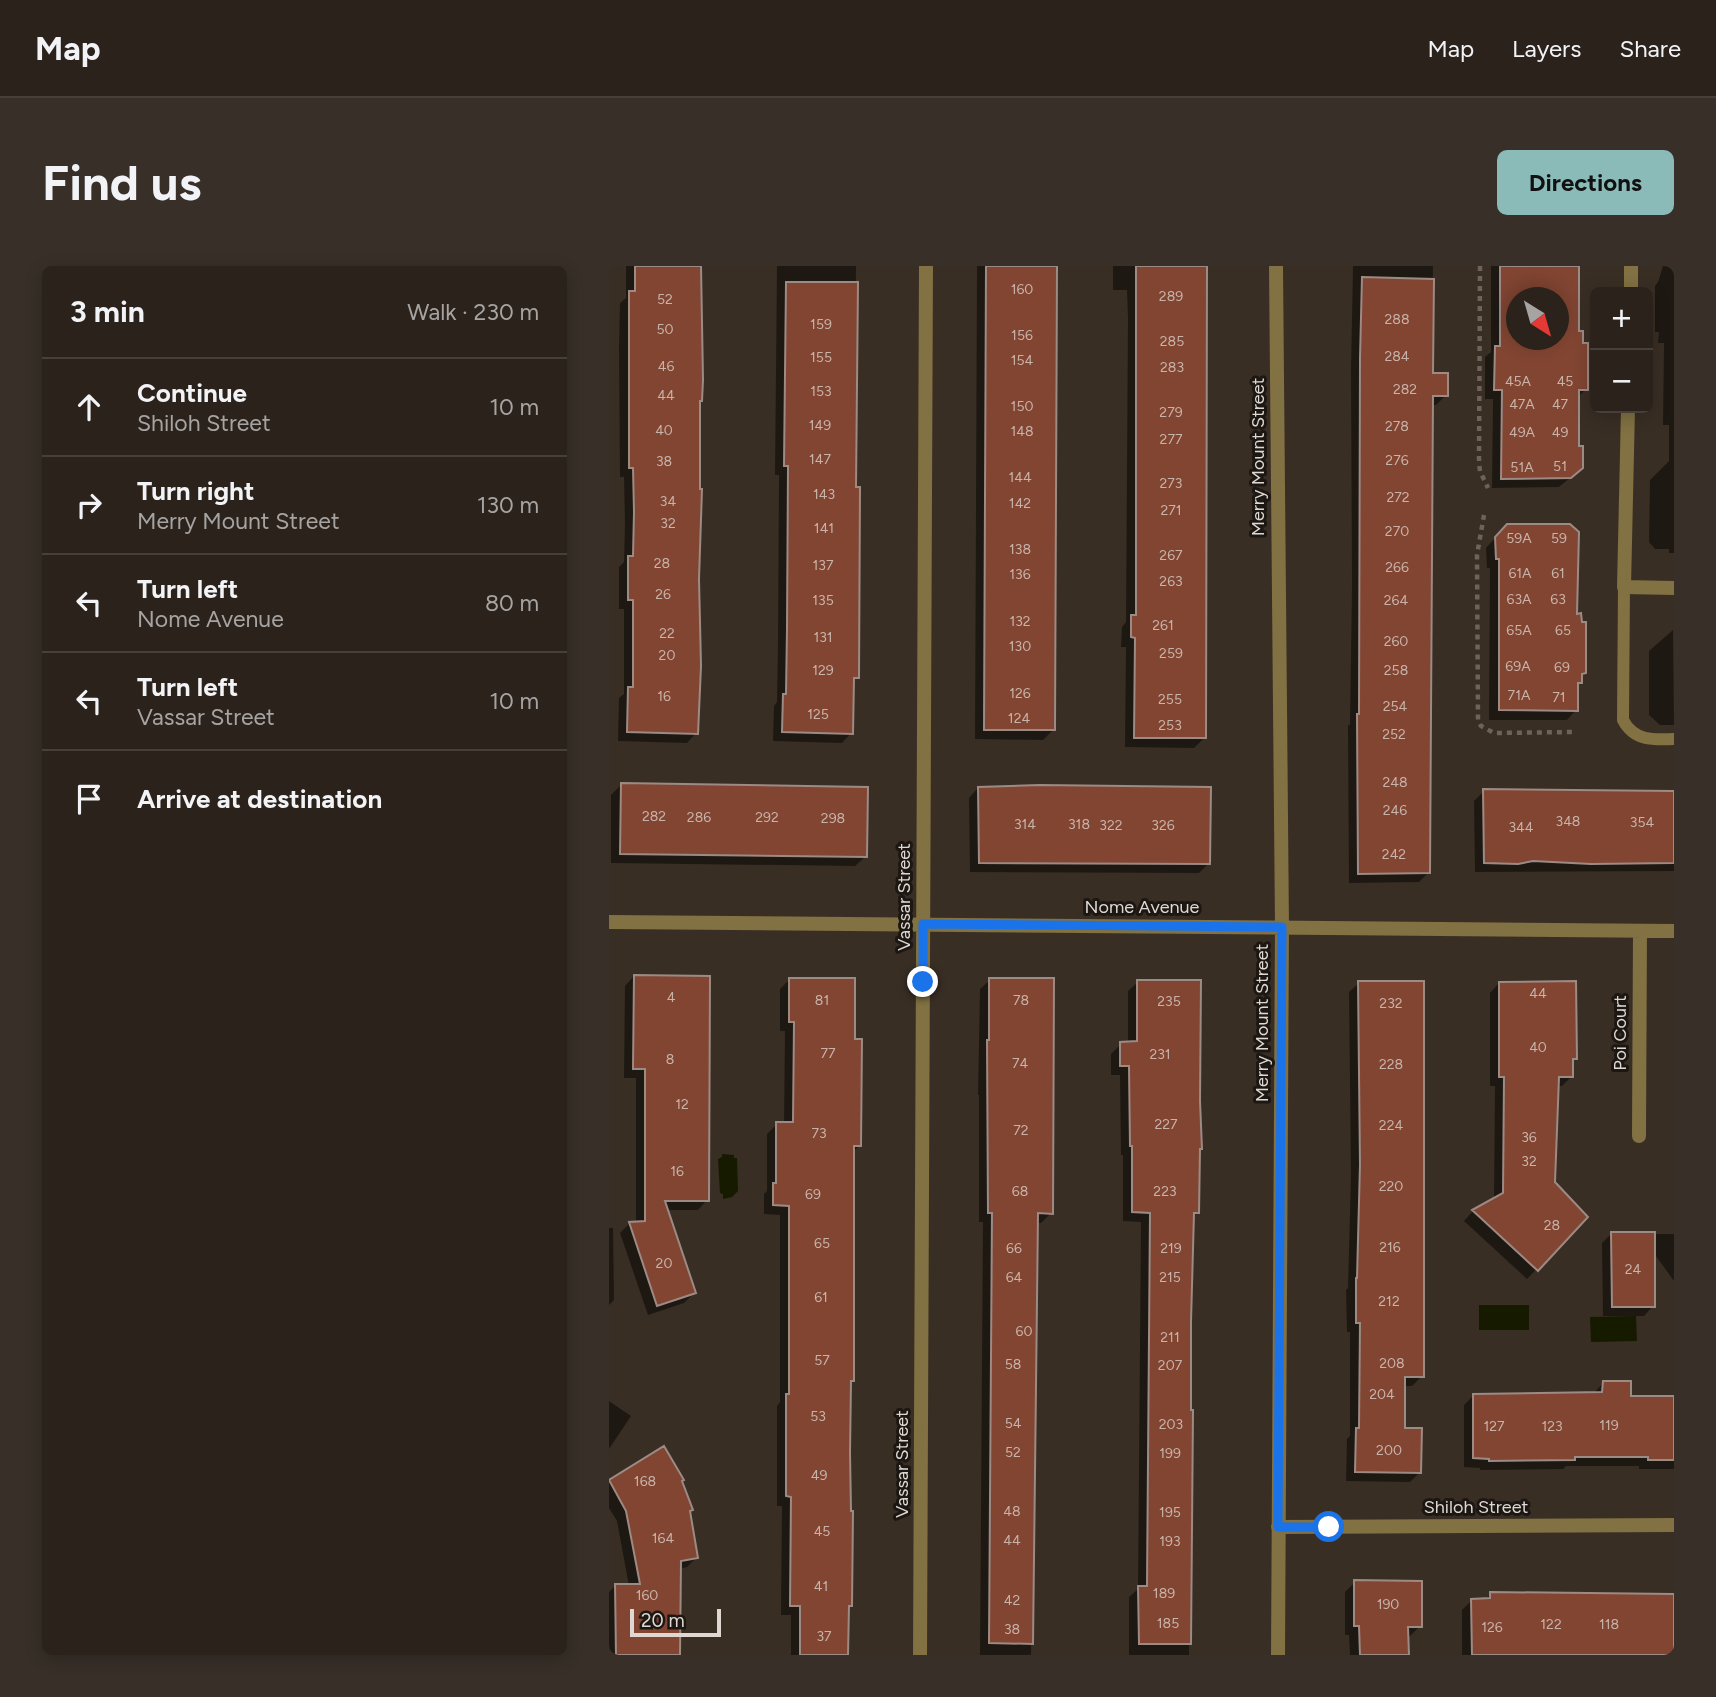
<!DOCTYPE html>
<html lang="en">
<head>
<meta charset="utf-8">
<style>
	body { margin:0; font-family:Figtree,sans-serif; background:#372f28; color:#f1f3f6 }
	.controls { position:absolute; right:21px; top:21px; display:grid; overflow:hidden; border-radius:10px; box-shadow:0 4px 18px #0003 }
	.controls button { width:63px; height:63px; display:grid; place-items:center; padding:0; border:0; border-bottom:2px solid #473f3a; background:#2b221b; color:#f1f3f6; font:35px sans-serif }
	.compass { position:absolute; left:897px; top:21px; width:63px; height:63px; border-radius:50%; background:#2b221b; box-shadow:0 4px 18px #0003; rotate:143deg }
	.scale { position:absolute; left:21px; bottom:18px; width:91px; box-sizing:border-box; padding-left:7px; border:4px solid #dfd8d2; border-top:0; font-size:19px; line-height:24px; white-space:nowrap; color:#dfd8d2; -webkit-text-stroke:5px #1c1713; paint-order:stroke }
	.stop { position:absolute; width:21px; height:21px; margin:-16px; border:5px solid #1a73e8; border-radius:50%; background:#fff }
	.stop.end { background:#1a73e8; border-color:#fff; box-shadow:0 2px 7px #0008 }
	.list { margin:0; padding:0; list-style:none }
	h2 { display:flex; justify-content:space-between; align-items:center; height:91px; margin:0; padding:0 28px; font-size:30px }
	h2 small { font-size:23px; font-weight:400; color:#a6a4a3 }
	.list li { display:grid; grid-template-columns:46px 1fr auto; gap:21px; align-items:center; box-sizing:border-box; height:98px; padding:0 28px; border-top:2px solid #473f3a }
	.list b { display:block; font-size:26px; white-space:nowrap }
	.list p { margin:0; font-size:23px; white-space:nowrap; color:#a6a4a3 }
	.list em { font-size:23px; font-style:normal; color:#a6a4a3 }
	.icon { flex:none; width:38px; height:38px; fill:none; stroke:currentColor; stroke-width:2; stroke-linecap:round; stroke-linejoin:round }
	.map { position:relative; flex:none; width:1065px; height:1389px; overflow:hidden; border-radius:10px }
	header { display:flex; align-items:center; gap:42px; box-sizing:border-box; height:98px; padding:0 35px; background:#2b221b; border-bottom:2px solid #473f3a }
	header strong { font-size:33px }
	nav { display:flex; gap:38px; margin-inline-start:auto; font-size:24px }
	.intro { display:flex; align-items:center; justify-content:space-between; box-sizing:border-box; height:168px; padding:0 42px }
	h1 { margin:0; font-size:49px }
	.button { padding:18px 32px; border-radius:10px; background:#8bbbb9; color:#111; font-size:24px; font-weight:700 }
	main { display:flex; gap:42px; padding:0 42px }
	aside { flex:1; background:#2b221b; border-radius:10px; box-shadow:0 4px 18px #0003 }
	.map>svg:first-child { display:block }
	.water { fill:#161b00 }
	.shadow { fill:#0007; fill-rule:evenodd }
	.building { fill:#824532; stroke:#9c8a85; stroke-width:2; fill-rule:evenodd }
	.lines { fill:none; stroke-linecap:round; stroke-linejoin:round }
	.path { stroke:#6d635a; stroke-width:4.5; stroke-dasharray:5 5; stroke-linecap:butt }
	.service { stroke:#817143; stroke-width:12 }
	.minor { stroke:#817143; stroke-width:14 }
	.route { stroke:#1a73e8; stroke-width:9 }
	.labels { text-anchor:middle; stroke-width:6; stroke-linejoin:round; paint-order:stroke }
	.number-label { font-size:14px; fill:#c8b3aa }
	.street-label { font-size:18px; fill:#dfd8d2; stroke:#1c1713 }
</style>
</head>
<body>
<header>
<strong>Map</strong>
<nav><a>Map</a><a>Layers</a><a>Share</a></nav>
</header>
<div class="intro"><h1>Find us</h1><a class="button">Directions</a></div>
<main>
<aside>
<h2>3 min<small>Walk · 230 m</small></h2>
<ul class="list">
<li><svg class="icon" aria-label="ahead" viewBox="0 0 24 24"><path d="M12 20V5M6 11l6-6 6 6"/></svg><div><b>Continue</b><p>Shiloh Street</p></div><em>10 m</em></li>
<li><svg class="icon" aria-label="right" viewBox="0 0 24 24"><path d="M7 20v-9h11M14 6l5 5-5 5"/></svg><div><b>Turn right</b><p>Merry Mount Street</p></div><em>130 m</em></li>
<li><svg class="icon" aria-label="left" viewBox="0 0 24 24"><path d="M17 20v-9H6M10 6l-5 5 5 5"/></svg><div><b>Turn left</b><p>Nome Avenue</p></div><em>80 m</em></li>
<li><svg class="icon" aria-label="left" viewBox="0 0 24 24"><path d="M17 20v-9H6M10 6l-5 5 5 5"/></svg><div><b>Turn left</b><p>Vassar Street</p></div><em>10 m</em></li>
<li><svg class="icon" aria-label="arrive" viewBox="0 0 24 24"><path d="M6 21V4h12l-3 4 3 4H6"/></svg><div><b>Arrive at destination</b></div></li>
</ul>
</aside>
<div class="map">
<svg width="1065" height="1389" viewBox="0 0 1065 1389">
	<rect width="100%" height="100%" fill="#392e24"/>
	<!-- water -->
	<path class="water" d="M113,888l12,1v3h3l1,33 -6,6 -9,2v-5l-3,-1 -2,-34 4,-2z
		M870,1039h50v25h-50z
		M1027,1050l1,25 -46,1 -1,-25z"/>
	<!-- shadow -->
	<path class="shadow" d="M17,0h76l-2,5 1,130 -3,2 -2,330 -9,10 -69,-2 1,-43 5,-4v-85h-5v-42l5,-5 1,-39 -1,-46h-4l-1,-130 1,-44 6,-5z
		M168,0h79l-2,223 3,188 -5,5 -1,51 -9,10 -69,-2 1,-35 3,-4 1,-62 1,-165h-4z
		M368,0h78l-2,464 -10,10 -68,-1z
		M504,0h92l-1,472 -10,10 -69,-1 1,-100h-5l1,-20 4,-5 2,-304 -1,-28h-14z
		M744,0h80l-2,109 15,20 -10,10h-5l-3,468 -9,9 -70,1 -1,-157 2,-2 2,-139 -1,-216z
		M882,0h89l-3,3v64l9,56 -8,8 -7,80 -12,10 -67,1 1,-89h-8v-42l6,-5zM908,32h42v42h-42z
		M1054,0h11v287h-5v-4h-14l-6,-7 1,-62 19,-19v-36h-6l1,-82h-6l1,-11h-4v-46l3,-4z
		M888,270l78,79 9,58 -7,13 -1,24 -9,10h-78l1,-152h-3l-1,-20z
		M1064,364l1,95h-14l-11,-10v-64z
		M12,519l244,72 -10,9 -244,-3v-68z
		M369,522l231,75 -10,10 -229,-1 -1,-74z
		M875,525l190,1v79l-199,1 -1,-71z
		M25,710l73,224 -9,10h-32l28,83 -10,10 -36,12 -28,-82 10,-10h6v-145h-12l1,-92z
		M181,713l63,61 6,106 -7,7v227l-3,3 1,223 -2,2 -1,47h-56v-40h-10l1,-109h-5v-100l3,-4v-187l-16,-1v-20l3,-3v-57l10,-10h7l1,-93h-5v-42z
		M381,714l61,233 -10,10h-5l-5,432h-51l3,-433h-4v-127h-1l2,-106z
		M529,716l59,231 -5,5 -2,104 -1,333h-60v-58l9,-8 3,-367 -18,-1v-66h-2l-1,-80h-9v-21l10,-10 7,-1v-52z
		M750,717l63,393 -10,10h-8l-1,44 17,42 -10,10 -64,-1 1,-42 3,-3v-104h-3l-1,-42 2,-2 3,-113 -2,-183z
		M890,717l76,75 -4,3 1,15 -10,10h-5l-4,97 33,34 -59,62 -63,-58 9,-10 21,-11 1,-114h-5v-93z
		M0,962h4l1,72 -5,5z
		M1003,967l41,4 3,-3h18v47l-21,-29v54l-9,10h-41l-1,-73z
		M994,1117l26,15h45v71h-35v-3h-73l-3,3 -83,1v-2l-16,-1v-62l10,-10 120,-2z
		M0,1135l22,15 -22,33z
		M54,1182l18,33 15,77 -9,9 -8,2v86h-70v-63l6,-6h14l-12,-65 -8,-13v-26z
		M746,1316l65,44 -10,10h-3v19h-57l-1,-20h-4v-43z
		M882,1328l183,2v59h-212v-45l10,-10h12z"/>
	<!-- building -->
	<path class="building" d="M26,0h66l2,114 -1,21h-2v88h2l-3,90 2,87 -3,68 -71,-2 1,-45h5v-87h-5v-44h5l1,-44 -1,-44h-4v-177h6z
		M377,0h71l-2,464h-71z
		M527,0h71l-1,472h-72l1,-100 -4,-1v-22h5z
		M891,0h79v65h4v12h5v47h-9v56h4v22l-12,10 -70,1 1,-89h-8l1,-44h5zM907,32h42v42h-42z
		M753,11l72,2 -1,94h15v23h-15l-3,477 -72,1 -1,-160h2l1,-356z
		M177,16h72l-2,205h4l-1,191h-5l-1,56 -71,-2 1,-38h3l1,-65 1,-163h-4z
		M898,258h63l9,8 -2,82 4,-1 1,9h4v51l-4,1v9h-4v28l-79,-1v-151h-3l-1,-22z
		M12,517l247,4 -1,70 -247,-3z
		M431,519l171,2 -1,77 -231,-1 -1,-76z
		M874,523l191,2v72l-83,1 -58,-3 -15,3 -34,-1z
		M25,709l76,1 -1,225h-44l31,92 -39,13 -28,-84 16,-1v-152h-12z
		M180,712h66v61h7l-1,107h-7v235h-3l-1,72 1,58h2l-1,95h-3l-1,49h-48v-49h-10l1,-109 -5,-1v-102h3v-188l-16,-1v-22h3v-61h17l1,-100h-5z
		M380,712h65l-1,236 -15,-1 -5,431 -44,-1 3,-430h-4l-1,-173h2z
		M528,714h64l-1,121 2,48h-2l-1,64h-5l-3,109v88h2l-2,234h-52l-1,-58h9l3,-373 -18,-1v-66h-2l-1,-80h-9v-24l17,-1z
		M749,715h66v396h-19v51h17l-1,45 -66,-1 1,-44h3l1,-105h-4v-45h1l3,-114z
		M967,715l1,78h-4v18h-14l-4,105 33,35 -50,54 -66,-61 31,-17 1,-116h-5v-95z
		M1002,966h44v75h-43z
		M994,1115h28v15h43v64h-26v-3h-73v3l-86,1v-2l-16,-1v-64l129,-2z
		M55,1180l20,34 -2,1 11,29 -3,1 8,47 -17,3 -1,94h-64l-1,-71h25l-14,-73 -17,-31z
		M745,1314l68,1v46h-14l1,28h-49l-1,-29h-5z
		M881,1326l184,2v61h-202l-1,-56 19,-1z"/>
	<g class="lines">
		<!-- path -->
		<path class="path" d="M871,0l-1,197 1,8 8,17
			M875,249l-7,40 1,165 3,6 13,7 80,-1"/>
		<!-- service -->
		<path class="service" d="M1015,321l-1,133c11,21 30,20 51,19"/>
		<!-- minor -->
		<path class="minor" d="M667,0l6,661 -4,728
			M1022,26v-26
			M1019,142l-4,179 50,1
			M0,656l1065,9
			M1030,870l1,-205
			M669,1261l396,-2
			M311,1389l6,-1389"/>
	</g>
	<g class="lines">
		<!-- route -->
		<path class="route" d="M314,716v-58l359,3 -4,600h51"/>
	</g>
	<g class="labels">
		<!-- number labels -->
		<g class="number-label">
			<text x="413" y="28">160</text>
			<text x="562" y="35">289</text>
			<text x="56" y="38">52</text>
			<text x="788" y="58">288</text>
			<text x="212" y="63">159</text>
			<text x="56" y="68">50</text>
			<text x="413" y="74">156</text>
			<text x="563" y="80">285</text>
			<text x="788" y="95">284</text>
			<text x="212" y="96">155</text>
			<text x="413" y="99">154</text>
			<text x="57" y="105">46</text>
			<text x="563" y="106">283</text>
			<text x="909" y="120">45A</text>
			<text x="956" y="120">45</text>
			<text x="796" y="128">282</text>
			<text x="212" y="130">153</text>
			<text x="57" y="134">44</text>
			<text x="913" y="143">47A</text>
			<text x="951" y="143">47</text>
			<text x="413" y="145">150</text>
			<text x="562" y="151">279</text>
			<text x="211" y="164">149</text>
			<text x="788" y="165">278</text>
			<text x="55" y="169">40</text>
			<text x="413" y="170">148</text>
			<text x="913" y="171">49A</text>
			<text x="951" y="171">49</text>
			<text x="562" y="178">277</text>
			<text x="211" y="198">147</text>
			<text x="788" y="199">276</text>
			<text x="55" y="200">38</text>
			<text x="951" y="205">51</text>
			<text x="913" y="206">51A</text>
			<text x="411" y="216">144</text>
			<text x="562" y="222">273</text>
			<text x="215" y="233">143</text>
			<text x="789" y="236">272</text>
			<text x="59" y="240">34</text>
			<text x="411" y="242">142</text>
			<text x="562" y="249">271</text>
			<text x="59" y="262">32</text>
			<text x="215" y="267">141</text>
			<text x="788" y="270">270</text>
			<text x="910" y="277">59A</text>
			<text x="950" y="277">59</text>
			<text x="411" y="288">138</text>
			<text x="562" y="294">267</text>
			<text x="53" y="302">28</text>
			<text x="214" y="304">137</text>
			<text x="788" y="306">266</text>
			<text x="911" y="312">61A</text>
			<text x="949" y="312">61</text>
			<text x="411" y="313">136</text>
			<text x="562" y="320">263</text>
			<text x="54" y="333">26</text>
			<text x="910" y="338">63A</text>
			<text x="949" y="338">63</text>
			<text x="214" y="339">135</text>
			<text x="787" y="339">264</text>
			<text x="411" y="360">132</text>
			<text x="554" y="364">261</text>
			<text x="910" y="369">65A</text>
			<text x="954" y="369">65</text>
			<text x="58" y="372">22</text>
			<text x="214" y="376">131</text>
			<text x="787" y="380">260</text>
			<text x="411" y="385">130</text>
			<text x="562" y="392">259</text>
			<text x="58" y="394">20</text>
			<text x="909" y="405">69A</text>
			<text x="953" y="406">69</text>
			<text x="214" y="409">129</text>
			<text x="787" y="409">258</text>
			<text x="411" y="432">126</text>
			<text x="910" y="434">71A</text>
			<text x="55" y="435">16</text>
			<text x="950" y="436">71</text>
			<text x="561" y="438">255</text>
			<text x="786" y="445">254</text>
			<text x="209" y="453">125</text>
			<text x="410" y="457">124</text>
			<text x="561" y="464">253</text>
			<text x="785" y="473">252</text>
			<text x="786" y="521">248</text>
			<text x="786" y="549">246</text>
			<text x="45" y="555">282</text>
			<text x="90" y="556">286</text>
			<text x="158" y="556">292</text>
			<text x="224" y="557">298</text>
			<text x="959" y="560">348</text>
			<text x="1033" y="561">354</text>
			<text x="416" y="563">314</text>
			<text x="470" y="563">318</text>
			<text x="502" y="564">322</text>
			<text x="554" y="564">326</text>
			<text x="912" y="566">344</text>
			<text x="785" y="593">242</text>
			<text x="929" y="732">44</text>
			<text x="62" y="736">4</text>
			<text x="213" y="739">81</text>
			<text x="412" y="739">78</text>
			<text x="560" y="740">235</text>
			<text x="782" y="742">232</text>
			<text x="929" y="786">40</text>
			<text x="219" y="792">77</text>
			<text x="551" y="793">231</text>
			<text x="61" y="798">8</text>
			<text x="411" y="802">74</text>
			<text x="782" y="803">228</text>
			<text x="73" y="843">12</text>
			<text x="557" y="863">227</text>
			<text x="782" y="864">224</text>
			<text x="412" y="869">72</text>
			<text x="210" y="872">73</text>
			<text x="920" y="876">36</text>
			<text x="920" y="900">32</text>
			<text x="68" y="910">16</text>
			<text x="782" y="925">220</text>
			<text x="411" y="930">68</text>
			<text x="556" y="930">223</text>
			<text x="204" y="933">69</text>
			<text x="943" y="964">28</text>
			<text x="213" y="982">65</text>
			<text x="781" y="986">216</text>
			<text x="405" y="987">66</text>
			<text x="562" y="987">219</text>
			<text x="55" y="1002">20</text>
			<text x="1024" y="1008">24</text>
			<text x="405" y="1016">64</text>
			<text x="561" y="1016">215</text>
			<text x="212" y="1036">61</text>
			<text x="780" y="1040">212</text>
			<text x="415" y="1070">60</text>
			<text x="561" y="1076">211</text>
			<text x="213" y="1099">57</text>
			<text x="783" y="1102">208</text>
			<text x="404" y="1103">58</text>
			<text x="561" y="1104">207</text>
			<text x="773" y="1133">204</text>
			<text x="209" y="1155">53</text>
			<text x="404" y="1162">54</text>
			<text x="562" y="1163">203</text>
			<text x="1000" y="1164">119</text>
			<text x="885" y="1165">127</text>
			<text x="943" y="1165">123</text>
			<text x="780" y="1189">200</text>
			<text x="404" y="1191">52</text>
			<text x="561" y="1192">199</text>
			<text x="210" y="1214">49</text>
			<text x="36" y="1220">168</text>
			<text x="403" y="1250">48</text>
			<text x="561" y="1251">195</text>
			<text x="213" y="1270">45</text>
			<text x="54" y="1277">164</text>
			<text x="403" y="1279">44</text>
			<text x="561" y="1280">193</text>
			<text x="212" y="1325">41</text>
			<text x="555" y="1332">189</text>
			<text x="38" y="1334">160</text>
			<text x="403" y="1339">42</text>
			<text x="779" y="1343">190</text>
			<text x="559" y="1362">185</text>
			<text x="942" y="1363">122</text>
			<text x="1000" y="1363">118</text>
			<text x="883" y="1366">126</text>
			<text x="403" y="1368">38</text>
			<text x="215" y="1375">37</text>
		</g>
		<!-- street labels -->
		<g class="street-label">
			<text transform="translate(649 191) rotate(-90)" y="6">Merry Mount Street</text>
			<text transform="translate(295 631) rotate(-90)" y="6">Vassar Street</text>
			<text x="533" y="647">Nome Avenue</text>
			<text transform="translate(653 757) rotate(-90)" y="6">Merry Mount Street</text>
			<text transform="translate(1011 767) rotate(-90)" y="6">Poi Court</text>
			<text transform="translate(293 1198) rotate(-90)" y="6">Vassar Street</text>
			<text x="867" y="1247">Shiloh Street</text>
		</g>
	</g>
</svg>
<div class="controls">
<button>+</button>
<button>−</button>
</div>
<svg class="compass" viewBox="-18 -18 36 36"><path d="M0-13l5 13h-10z" fill="#e53935"/><path d="M0 13l5-13h-10z" fill="#a6a4a3"/></svg>
<div class="scale">20 m</div>
<div class="stop" style="left:720px;top:1261px"></div>
<div class="stop end" style="left:314px;top:716px"></div>
</div>
</main>
</body>
</html>
